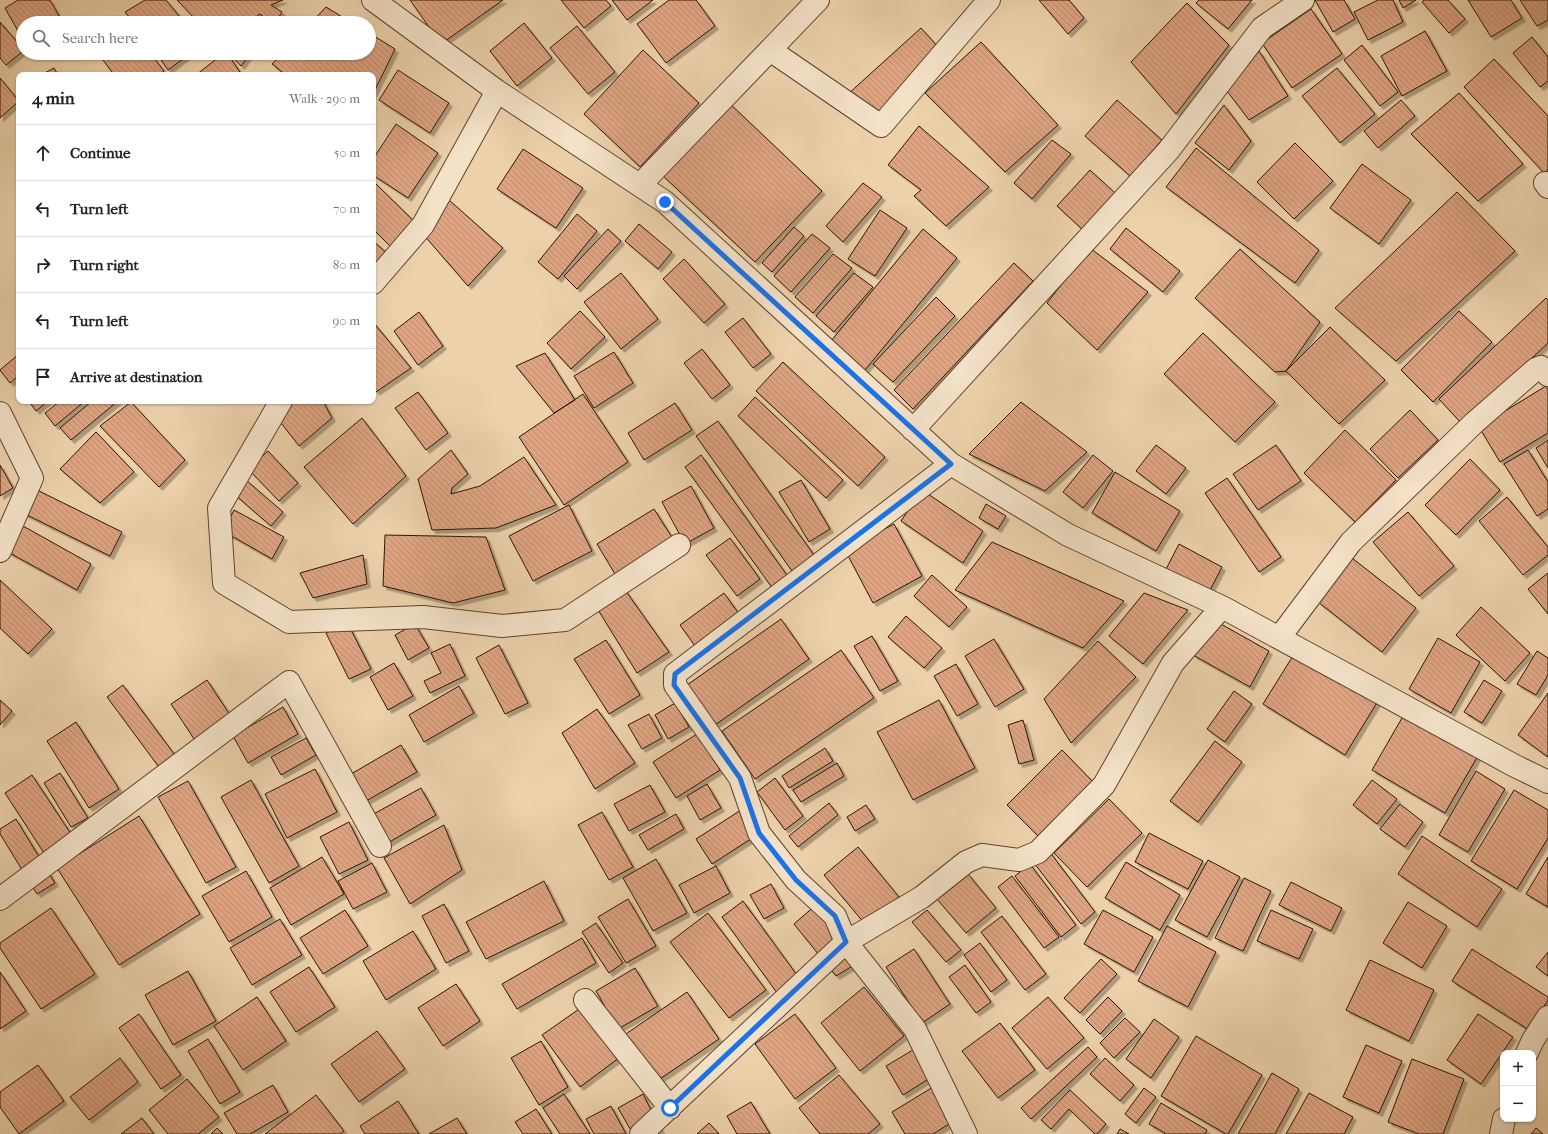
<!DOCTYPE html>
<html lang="en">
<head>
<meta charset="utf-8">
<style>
	body { margin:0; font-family:"IM FELL French Canon",serif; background:#f6f6f6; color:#222 }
	.controls { position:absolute; right:12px; bottom:12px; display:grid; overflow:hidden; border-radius:8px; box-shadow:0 1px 3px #0004 }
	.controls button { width:36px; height:36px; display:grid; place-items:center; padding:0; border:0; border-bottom:1px solid #e0e0e0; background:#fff; color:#222; font:20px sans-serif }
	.stop { position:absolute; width:12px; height:12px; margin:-9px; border:3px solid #1a73e8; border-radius:50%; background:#fff }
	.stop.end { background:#1a73e8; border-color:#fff; box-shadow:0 1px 4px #0008 }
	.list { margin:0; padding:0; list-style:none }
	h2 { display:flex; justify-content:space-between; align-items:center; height:52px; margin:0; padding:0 16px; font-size:17px }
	h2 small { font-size:13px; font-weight:400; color:#767676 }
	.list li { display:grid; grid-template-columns:26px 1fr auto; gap:12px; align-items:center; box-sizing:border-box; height:56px; padding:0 16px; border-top:1px solid #e0e0e0 }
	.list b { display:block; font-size:15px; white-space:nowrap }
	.list em { font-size:13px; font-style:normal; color:#767676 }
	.icon { flex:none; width:22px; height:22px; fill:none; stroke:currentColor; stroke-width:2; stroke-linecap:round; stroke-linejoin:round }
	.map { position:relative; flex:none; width:1548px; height:1134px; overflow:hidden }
	.search { position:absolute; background:#fff; box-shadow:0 1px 3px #0004; left:16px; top:16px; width:360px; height:44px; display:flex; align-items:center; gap:10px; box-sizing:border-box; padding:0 14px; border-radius:22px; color:#767676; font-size:15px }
	.panel { position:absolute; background:#fff; box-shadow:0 1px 3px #0004; left:16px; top:72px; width:360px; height:332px; border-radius:8px }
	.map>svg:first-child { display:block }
	.building { fill:url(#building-back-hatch); stroke:#2d1502; filter:url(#shadow) }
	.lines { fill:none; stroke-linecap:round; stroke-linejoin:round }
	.minor-casing { stroke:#5d442c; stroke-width:24 }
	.minor { stroke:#f3e1c8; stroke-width:22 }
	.route { stroke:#1a73e8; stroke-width:5 }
</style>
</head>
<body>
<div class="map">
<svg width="1548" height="1134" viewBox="0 0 1548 1134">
	<defs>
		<pattern id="building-back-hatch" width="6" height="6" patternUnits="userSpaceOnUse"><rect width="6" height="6" fill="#dea482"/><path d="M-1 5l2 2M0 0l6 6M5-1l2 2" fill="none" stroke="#bf8c6f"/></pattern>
		<filter id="shadow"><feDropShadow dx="3.5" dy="3.5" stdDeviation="0" flood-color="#0004"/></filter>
	</defs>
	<rect width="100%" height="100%" fill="#ecd1ab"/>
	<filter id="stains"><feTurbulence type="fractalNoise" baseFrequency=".005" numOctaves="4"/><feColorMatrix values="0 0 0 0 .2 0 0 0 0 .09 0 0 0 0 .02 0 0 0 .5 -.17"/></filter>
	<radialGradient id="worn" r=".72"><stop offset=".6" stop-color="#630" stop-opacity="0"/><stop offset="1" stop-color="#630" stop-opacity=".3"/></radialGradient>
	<!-- building -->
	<path class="building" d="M18,0h32l13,23h-40v17l-18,-32z
		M145,0h21l19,23h-51l-9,-11z
		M177,0h106l-12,5 11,7 -7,11 -16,-9 -8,8 1,1h-53z
		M410,0h93l-62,44z
		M561,0h45l5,6 -27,22z
		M612,0h41l-26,20z
		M669,0h27l19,26 -49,37 -29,-39z
		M1039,0h30l15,18 -16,16z
		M1199,0h53l-24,29 -32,-26z
		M1315,0h29l11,19 -22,13z
		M1378,0h15l10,22 -35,18 -14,-28z
		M1399,0h17l-13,8z
		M1424,0h24l17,19 -16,14 -27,-31z
		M1468,0h43l11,18 -31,19z
		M1520,0h28v20l-11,6z
		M1187,3l42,42 -53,69 -45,-52z
		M326,7l26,16h-41z
		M1311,9l31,45 -50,34 -30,-45z
		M121,18l4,5h-12z
		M0,22l23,27v2l-17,14 -6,-7z
		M524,23l28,35 -35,28 -27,-35z
		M577,26l38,46 -27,22 -38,-46z
		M921,28l27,30 -74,67 -27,-30z
		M1425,31l22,40 -45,25 -21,-40z
		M369,33l26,16 -22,45v-19h-87l-14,-11 11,-11h86z
		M1532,37l16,20v24l-8,6 -27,-34z
		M981,42l77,83 -53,47 -80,-79z
		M1362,45l36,47 -18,14 -36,-46z
		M643,50l56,53 -59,64 -56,-53z
		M1259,51l29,45 -39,24 -22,-29z
		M98,53h52l14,18 -5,4h-45z
		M156,53h35l-23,17z
		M224,53h3l15,22h-46z
		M229,53h22l-10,13z
		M1494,59l54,57v53l-4,4 -80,-86z
		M54,68l4,7h-17z
		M1337,68l38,46 -35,29 -38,-47z
		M398,70l51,33 -19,30 -51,-33z
		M0,78l19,23 -19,17z
		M1459,93l64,71 -45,37 -67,-67z
		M1117,100l45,40 -32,36 -45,-40z
		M1401,100l14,16 -37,32 -14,-17z
		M728,102l94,89 -67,71 -94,-88z
		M1224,105l27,36 -22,29 -34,-27z
		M396,124l42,29 -30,45 -35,-23v-16z
		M919,126l70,61 -43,39 -32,-30 7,-6 -33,-25z
		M1052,140l19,14 -39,45 -18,-16z
		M1295,143l38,38 -39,38 -37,-37z
		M1196,148l123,102 -24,33 -129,-96z
		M523,149l60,39 -27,40 -59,-39z
		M1362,164l49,36 -32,44 -49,-36z
		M1090,170l25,23 -33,36 -25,-23z
		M373,181l47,46 -24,25 -23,-23z
		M863,183l19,14 -39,45 -17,-16z
		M1457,192l58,59 -119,110 -61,-53z
		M449,200l54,48 -35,38 -45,-52z
		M880,210l27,18 -32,48 -27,-17z
		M577,214l20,17 -39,48 -20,-17z
		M639,224l33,28 -14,17 -33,-28z
		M794,227l10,9 -32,36 -10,-9z
		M1126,228l54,43 -17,21 -53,-43z
		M608,229l13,12 -44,48 -13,-13z
		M923,229l34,29 -92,112 -34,-29z
		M812,234l18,14 -39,44 -17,-16z
		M373,241l14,12 -14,16z
		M1090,248l58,44 -51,58 -50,-47z
		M1240,249l80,73 -34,49 -11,1 -80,-74z
		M833,254l19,14 -39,45 -18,-16z
		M684,259l41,45 -21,19 -41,-44z
		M1014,263l19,18 -120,128 -19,-19z
		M621,273l37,46 -37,30 -37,-47z
		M854,273l19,14 -39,45 -18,-16z
		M936,297l19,19 -62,66 -20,-18z
		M1546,298l2,2v43l-86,81 -23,-25z
		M580,311l25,26 -34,32 -24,-26z
		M1459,311l33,31 -59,60 -32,-32z
		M419,312l24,34 -25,19 -24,-34z
		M743,318l28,36 -18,14 -28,-36z
		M373,322l38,46 -35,24 -3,-5z
		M1330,327l55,53 -46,44 -53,-53z
		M1203,333l72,69 -40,40 -71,-68z
		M702,349l28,36 -18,14 -28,-36z
		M614,352l19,31 -39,25 -20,-32z
		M545,353l30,47 -21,13 -38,-47z
		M19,354v21l-9,8 -10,-13z
		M783,362l102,95 -27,29 -102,-95z
		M1546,386l2,4v43l-48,29 -21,-35z
		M418,392l30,41 -22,17 -31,-42z
		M583,394l45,68 -64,43 -45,-68z
		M755,397l88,83 -17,18 -88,-82z
		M33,401h15l-12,10 -6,-8z
		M60,401h25l-30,25 -10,-13z
		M92,401h26l-47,39 -11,-12z
		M293,401h30l9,17 -33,28 -24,-31z
		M131,402l54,58 -26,27 -59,-61z
		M1021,402l66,50 -42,39 -76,-37z
		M675,403l17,27 -48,30 -16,-27z
		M1410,410l28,30 -40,38 -28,-29z
		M362,418l44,58 -53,48 -49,-57z
		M718,421l96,134 -22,16 -96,-135z
		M1345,430l51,50 -41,42 -51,-49z
		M96,432l38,40 -34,31 -40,-34z
		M1548,440v28l-12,-20z
		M1156,445l30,23 -20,26 -30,-23z
		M1276,445l25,36 -43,29 -25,-36z
		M451,450l17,24 -16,14 -1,6 29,-8 44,-29 32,48 -60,23 -64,2 -14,-51z
		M1528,450l20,32v27l-11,7 -33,-52z
		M268,451l30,32 -19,18 -31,-32z
		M701,455l88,123 -16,11 -88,-122z
		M1093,455l20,16 -30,37 -20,-16z
		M1470,459l30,31 -44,45 -31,-30z
		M0,465l13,23 -13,8z
		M1115,472l65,39 -24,40 -64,-38z
		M1227,478l54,79 -22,15 -54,-79z
		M246,480l37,32 -12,14 -37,-32z
		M801,480l29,49 -21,13 -30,-50z
		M691,486l23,42 -29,16 -23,-42z
		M35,489l87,43 -12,24 -87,-43z
		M922,490l61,41 -20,32 -62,-42z
		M1507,497l41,50v8l-25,20 -44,-54z
		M986,504l20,12 -8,13 -19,-11z
		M569,505l23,46 -59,30 -24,-45z
		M654,509l19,30 -58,35 -18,-30z
		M234,510l50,27 -12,22 -49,-28z
		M1408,512l46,54 -35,30 -46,-54z
		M894,524l28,52 -49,27 -28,-53z
		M23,526l68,38 -14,26 -69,-38z
		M385,535l101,2 19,53 -52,13 -70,-17z
		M730,538l30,41 -23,17 -31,-41z
		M992,542l132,59 -41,47 -128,-58z
		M1179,544l43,23 -16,31 -43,-23z
		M363,555l4,29 -54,14 -13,-25z
		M1352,558l64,50 -34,44 -64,-50z
		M1548,573v41l-20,-25z
		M932,575l35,32 -18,20 -35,-31z
		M0,580l52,49 -24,25 -28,-26z
		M623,587l46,65 -32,21 -42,-68z
		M724,593l15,21 -44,32 -15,-21z
		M1144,593l44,17 -45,54 -34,-28z
		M1481,607l49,46 -25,28 -49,-46z
		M906,616l36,32 -18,20 -36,-31z
		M781,619l28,40 -94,66 -28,-40z
		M1212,619l57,32 -19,36 -57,-32z
		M347,622l24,47 -22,10 -23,-46z
		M415,624l14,24 -21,12 -13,-25z
		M872,636l26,45 -18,10 -26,-45z
		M1438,638l42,24 -29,51 -42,-24z
		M994,639l30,50 -29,18 -30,-51z
		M606,640l34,55 -31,19 -35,-55z
		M1098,641l38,36 -65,66 -27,-44z
		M450,644l15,32 -35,17 -6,-12 17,-8 -10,-20z
		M499,645l29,58 -23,11 -29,-56z
		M841,650l33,48 -119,81 -33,-48z
		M1296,651l82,50 -33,54 -82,-51z
		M1537,651l11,7v17l-12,20 -19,-11z
		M394,663l19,33 -25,14 -18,-33z
		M956,664l22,40 -21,12 -23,-40z
		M207,680l29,44 -36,24 -29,-44z
		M1484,680l18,11 -20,32 -18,-11z
		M123,685l57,77 -16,12 -57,-77z
		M459,686l15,27 -50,29 -15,-27z
		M1234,691l18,13 -27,38 -18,-13z
		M1548,693v64l-30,-22z
		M0,700l12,11 -12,14z
		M939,700l36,68 -62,32 -36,-68z
		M675,703l14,24 -21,12 -13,-24z
		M283,707l15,27 -50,29 -15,-27z
		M597,709l38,54 -40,26 -33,-56z
		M1406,711l73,43 -34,59 -73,-43z
		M649,714l13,24 -20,11 -14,-24z
		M1023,720l11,40 -15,4 -11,-39z
		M76,722l43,67 -30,19 -42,-67z
		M697,734l23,36 -44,28 -23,-36z
		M306,738l10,17 -35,20 -10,-18z
		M1215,741l27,21 -44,60 -28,-21z
		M401,745l16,27 -51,29 -15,-27z
		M825,748l8,13 -44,27 -7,-12z
		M1062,750l33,34 -55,54 -33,-33z
		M837,763l7,13 -43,26 -8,-12z
		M315,769l22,43 -50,26 -22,-44z
		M1476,771l29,18 -37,63 -29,-17z
		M60,773l28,45 -17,9 -27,-44z
		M32,775l47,71 -28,18 -46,-71z
		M775,778l28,38 -18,14 -28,-38z
		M251,780l48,86 -30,17 -48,-86z
		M1372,780l25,19 -20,25 -24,-19z
		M188,781l48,86 -30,16 -48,-86z
		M707,784l14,24 -21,12 -13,-24z
		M650,785l15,27 -36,19 -15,-27z
		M421,788l15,27 -50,29 -16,-28z
		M1514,790l34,20v28l-31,51 -46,-28z
		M1109,799l33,34 -55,54 -33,-34z
		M829,803l9,12 -40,32 -9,-11z
		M1400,804l23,18 -18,25 -25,-18z
		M866,805l9,14 -20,12 -8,-14z
		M741,810l16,25 -45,29 -16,-25z
		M602,812l31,55 -24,13 -31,-55z
		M676,814l8,15 -36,21 -9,-15z
		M139,816l61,98 -81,51 -62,-97z
		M16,819l39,64 -18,11 -37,-60v-5z
		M349,822l19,38 -29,14 -19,-37z
		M444,825l18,45 -52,34 -26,-46z
		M1149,833l54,28 -15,28 -53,-27z
		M1422,836l80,53 -25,38 -79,-53z
		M858,847l41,50 -34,27 -41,-49z
		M1049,851l46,61 -14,12 -47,-61z
		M322,857l22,37 -53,31 -21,-37z
		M1548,857v50l-22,-13z
		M656,859l31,54 -34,18 -30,-53z
		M1208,860l32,17 -33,60 -32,-17z
		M1126,862l54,33 -20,35 -55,-32z
		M372,863l15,29 -34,17 -15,-28z
		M1030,864l46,61 -15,12 -46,-61z
		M716,866l14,27 -36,20 -15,-28z
		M246,871l26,46 -43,25 -27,-46z
		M968,874l28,34 -30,25 -29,-34z
		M1012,876l47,61 -15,11 -46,-61z
		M1244,878l27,13 -28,60 -28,-13z
		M544,881l20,40 -78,38 -20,-37z
		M1291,882l51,26 -11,23 -52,-26z
		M771,884l13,24 -20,11 -14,-24z
		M628,899l28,47 -30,17 -28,-46z
		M743,901l59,81 -22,15 -58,-80z
		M1408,902l39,24 -25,42 -39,-25z
		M444,904l25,47 -23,12 -24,-47z
		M817,904l47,55 -28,17 -42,-52z
		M51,908l44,66 -54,35 -41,-61v-5z
		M345,910l23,36 -45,28 -23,-36z
		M927,910l34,40 -15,12 -34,-40z
		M1103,910l50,27 -19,35 -50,-28z
		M1271,910l42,19 -14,30 -42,-18z
		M708,913l58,77 -37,28 -59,-76z
		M1002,916l44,58 -21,16 -44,-58z
		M280,919l22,36 -50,30 -22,-37z
		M596,923l27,40 -14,10 -27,-41z
		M1167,926l49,26 -28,55 -50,-26z
		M413,931l23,38 -50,31 -23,-39z
		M582,938l14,25 -79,46 -15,-25z
		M980,943l27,37 -16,12 -27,-37z
		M914,949l36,55 -28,19 -36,-56z
		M1472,949l76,48v3l-19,30 -77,-49z
		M1548,952v24l-12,-9z
		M1101,959l16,15 -37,39 -16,-15z
		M1370,960l64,30 -25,51 -63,-31z
		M965,965l26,37 -15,11 -27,-36z
		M309,967l26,40 -39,25 -26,-40z
		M635,968l23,38 -40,23 -22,-38z
		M188,971l28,50 -43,24 -28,-50z
		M0,972l26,39 -26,18z
		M456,984l24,37 -37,25 -25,-38z
		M864,987l40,49 -44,35 -39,-48z
		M687,992l32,47 -68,46 -31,-47z
		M257,997l29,44 -43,29 -29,-44z
		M1048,997l36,41 -37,31 -35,-41z
		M1108,997l14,14 -22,23 -14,-14z
		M582,1007l37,51 -39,29 -38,-52z
		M139,1014l42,61 -20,14 -42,-61z
		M795,1014l41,54 -41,31 -40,-55z
		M1478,1014l35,23 -32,47 -34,-24z
		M1125,1018l15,14 -26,26 -14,-15z
		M1154,1019l25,18 -28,41 -25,-19z
		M1000,1023l35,47 -37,28 -36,-47z
		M377,1031l28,38 -46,33 -28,-38z
		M1196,1036l66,39 -34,59h-2l-65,-38z
		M208,1039l32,53 -20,12 -32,-53z
		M541,1041l27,46 -29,18 -28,-47z
		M1366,1045l36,16 -23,52 -36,-16z
		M918,1047l17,28 -32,20 -17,-29z
		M1088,1047l9,10 -66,62 -10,-11z
		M120,1058l18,24 -49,38 -19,-23z
		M1105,1058l29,27 -14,16 -30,-27z
		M1412,1059l52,20 -21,55h-24l-31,-12z
		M38,1065l26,36 -45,33 -19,-27v-15z
		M1272,1073l27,16 -24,45h-37z
		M839,1075l41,49 -12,10h-48l-21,-26z
		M187,1079l32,38 -21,17h-30l-19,-24z
		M273,1085l15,27 -38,22h-13l-13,-21z
		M933,1087l21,34 -21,13h-28l-13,-22z
		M1144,1088l12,9 -20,26 -11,-9z
		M1070,1090l36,34 -9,10h-2l-26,-25 -18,20 -10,-9z
		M1309,1093l44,24 -9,17h-58z
		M564,1094l26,40h-30l-17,-26z
		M643,1094l18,36 -28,4 -15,-26z
		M316,1095l28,36 -4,3h-75z
		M398,1101l21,33h-54l-5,-8z
		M751,1102l19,32h-33l-10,-18z
		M1161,1103l46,27 -2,4h-41l1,-1 -16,-9z
		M611,1106l15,28h-32l-8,-15z
		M536,1109l16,25h-29l-8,-12z
		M142,1118l12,16h-33z
		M457,1118l10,16h-38z
		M709,1123l10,11h-22z
		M217,1128l6,6h-12z
		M1536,1128l7,6h-12z
		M1120,1129l9,5h-12z"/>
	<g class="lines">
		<!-- minor casing -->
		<g class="minor-casing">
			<path id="minor" d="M373,0l124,91 168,111 286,262 117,71 154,72 293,159 33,16
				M770,50l111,76 108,-126
				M1545,183l3,4
				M640,185l178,-185
				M373,283l50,-58 74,-134
				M281,401l-62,107 5,75 65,39 134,-5 79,9 63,-6 114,-75
				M0,413l32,65 -32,73
				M913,430l255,-279 94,-123 41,-28
				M951,464l-276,210v11l65,93 19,55 37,47 39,36 11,26 69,87 51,105
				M1279,638l72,-96 123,-119 62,-54 5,-2 7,8
				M0,899l289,-217 91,164
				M585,1000l85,108
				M1527,1053l6,-13 15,-23
				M641,1134l205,-192 76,-45 44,-35 16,-7 37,5 19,-8 66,-67 69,-122 49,-56
				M1501,1134l3,-15"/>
		</g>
		<!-- minor -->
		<use href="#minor" class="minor"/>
	</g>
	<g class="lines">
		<!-- route -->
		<path class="route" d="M665,202l286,262 -276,210 -1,11 66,93 19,55 37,47 39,36 11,26 -176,166"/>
	</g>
	<rect width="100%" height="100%" filter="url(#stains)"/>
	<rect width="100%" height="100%" fill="url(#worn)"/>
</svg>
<div class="controls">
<button>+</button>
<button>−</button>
</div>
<div class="stop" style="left:670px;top:1108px"></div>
<div class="stop end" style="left:665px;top:202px"></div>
<div class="search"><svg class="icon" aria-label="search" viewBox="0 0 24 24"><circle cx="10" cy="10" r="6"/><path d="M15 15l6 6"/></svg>Search here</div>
<section class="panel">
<h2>4 min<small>Walk · 290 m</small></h2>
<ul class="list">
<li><svg class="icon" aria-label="ahead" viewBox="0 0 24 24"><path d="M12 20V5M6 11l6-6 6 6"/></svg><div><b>Continue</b></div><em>50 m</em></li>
<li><svg class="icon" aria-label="left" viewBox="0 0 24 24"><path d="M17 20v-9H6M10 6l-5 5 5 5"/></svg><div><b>Turn left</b></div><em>70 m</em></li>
<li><svg class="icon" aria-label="right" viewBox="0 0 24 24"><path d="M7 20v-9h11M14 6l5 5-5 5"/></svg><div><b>Turn right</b></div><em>80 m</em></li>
<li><svg class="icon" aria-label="left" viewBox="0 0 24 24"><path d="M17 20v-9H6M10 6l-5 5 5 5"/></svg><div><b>Turn left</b></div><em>90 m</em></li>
<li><svg class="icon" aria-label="arrive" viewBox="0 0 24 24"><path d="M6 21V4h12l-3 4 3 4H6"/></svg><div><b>Arrive at destination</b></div></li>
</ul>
</section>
</div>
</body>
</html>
